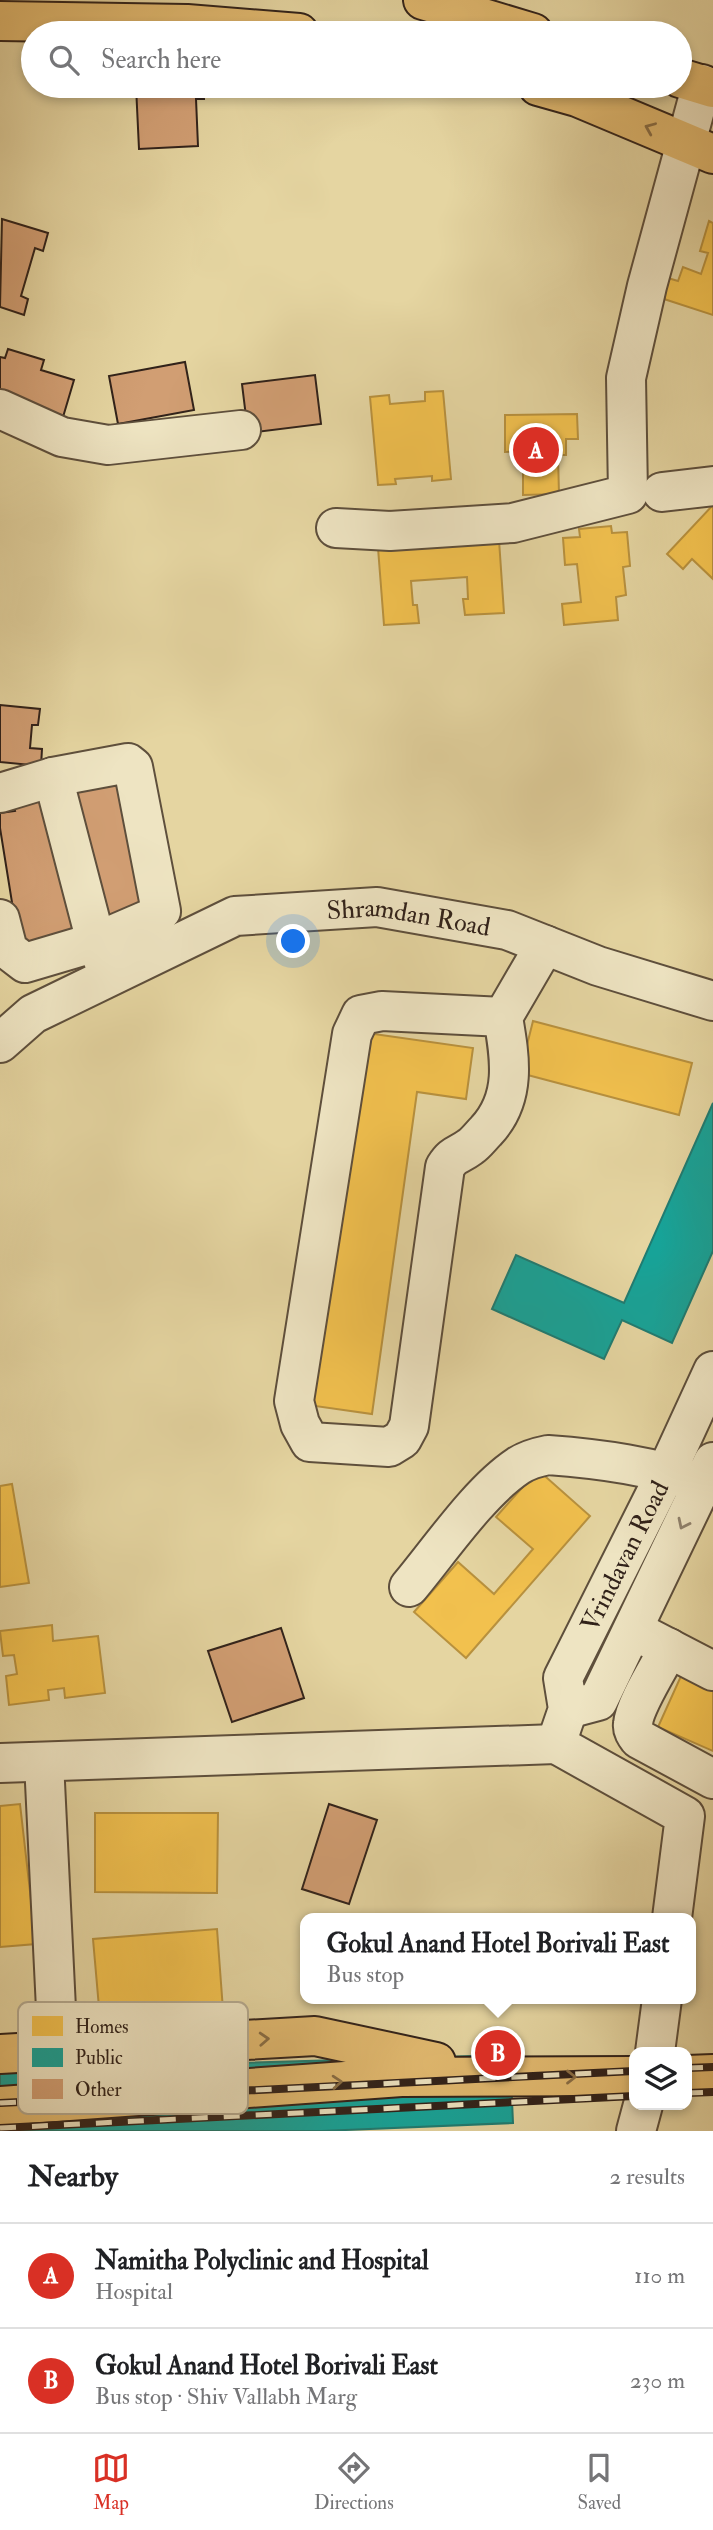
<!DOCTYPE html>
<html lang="en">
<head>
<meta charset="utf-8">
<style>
	body { margin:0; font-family:"IM FELL Double Pica",serif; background:#f2f2f2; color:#202124 }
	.controls { position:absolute; right:21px; bottom:21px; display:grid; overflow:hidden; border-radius:14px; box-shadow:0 4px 10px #0003 }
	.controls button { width:63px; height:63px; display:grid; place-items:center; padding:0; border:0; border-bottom:2px solid #e0e0e0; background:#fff; color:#202124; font:35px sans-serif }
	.you { position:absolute; left:294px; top:942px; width:24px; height:24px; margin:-18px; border:5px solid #fff; border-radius:50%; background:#1a73e8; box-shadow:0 0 0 10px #1a73e833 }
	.badge { display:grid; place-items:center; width:46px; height:46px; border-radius:50%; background:#d93025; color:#fff; font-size:23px; font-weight:700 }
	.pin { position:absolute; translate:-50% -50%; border:4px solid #fff; box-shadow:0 2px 7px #0006 }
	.popup { position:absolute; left:300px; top:1913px; width:396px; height:91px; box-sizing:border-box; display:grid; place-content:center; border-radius:14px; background:#fff; filter:drop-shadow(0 2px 5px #0005); font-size:23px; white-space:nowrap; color:#757577 }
	.popup b { font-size:26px; color:#202124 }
	.popup::after { content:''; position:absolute; left:50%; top:100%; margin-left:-14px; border:14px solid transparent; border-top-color:#fff }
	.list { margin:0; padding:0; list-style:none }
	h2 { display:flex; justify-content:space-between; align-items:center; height:91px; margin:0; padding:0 28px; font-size:30px }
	h2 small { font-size:23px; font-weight:400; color:#757577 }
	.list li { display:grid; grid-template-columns:46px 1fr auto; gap:21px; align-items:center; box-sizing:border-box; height:105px; padding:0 28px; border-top:2px solid #e0e0e0 }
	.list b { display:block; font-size:26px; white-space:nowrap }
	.list p { margin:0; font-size:23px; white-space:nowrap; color:#757577 }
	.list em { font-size:23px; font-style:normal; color:#757577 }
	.icon { flex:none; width:38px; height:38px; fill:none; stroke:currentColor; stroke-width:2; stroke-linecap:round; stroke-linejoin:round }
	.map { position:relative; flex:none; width:713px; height:2131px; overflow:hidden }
	.search { position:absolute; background:#fff; box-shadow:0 4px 10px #0003; left:21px; right:21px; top:21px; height:77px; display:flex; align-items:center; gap:18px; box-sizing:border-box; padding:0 24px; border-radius:38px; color:#757577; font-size:26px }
	.sheet { height:301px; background:#fff }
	nav { display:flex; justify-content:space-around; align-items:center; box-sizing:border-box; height:98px; border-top:2px solid #e0e0e0; background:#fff; font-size:19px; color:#757577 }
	nav a { display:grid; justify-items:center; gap:4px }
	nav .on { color:#d93025 }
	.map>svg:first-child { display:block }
	.homes { fill:#f2c14e; stroke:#b8913e; stroke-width:2 }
	.public { fill:#17a398; stroke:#1f7c72; stroke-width:2 }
	.building { fill:#d19e73; stroke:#31221a; stroke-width:2 }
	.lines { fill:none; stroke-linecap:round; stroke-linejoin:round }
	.minor-casing { stroke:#5e4f3c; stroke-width:42 }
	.major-casing { stroke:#31221a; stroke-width:42 }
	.minor { stroke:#eee4c2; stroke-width:38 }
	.major { stroke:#e2ba70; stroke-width:38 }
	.rail-casing { stroke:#31221a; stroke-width:8 }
	.rail { stroke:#eee4c2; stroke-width:5; stroke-dasharray:16; stroke-linecap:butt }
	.oneway { stroke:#8a6e45 }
	.oneway2 { stroke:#90836e }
	.labels { text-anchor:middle; stroke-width:7; stroke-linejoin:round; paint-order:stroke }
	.street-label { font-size:26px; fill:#31221a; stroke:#eee4c2 }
	.key { fill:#eee4c2; stroke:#b5aa90; stroke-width:2 }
	.key-label { font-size:19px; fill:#31221a }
</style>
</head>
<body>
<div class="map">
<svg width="713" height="2131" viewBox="0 0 713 2131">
	<rect width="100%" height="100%" fill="#e5d5a1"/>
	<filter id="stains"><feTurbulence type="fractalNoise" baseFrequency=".00286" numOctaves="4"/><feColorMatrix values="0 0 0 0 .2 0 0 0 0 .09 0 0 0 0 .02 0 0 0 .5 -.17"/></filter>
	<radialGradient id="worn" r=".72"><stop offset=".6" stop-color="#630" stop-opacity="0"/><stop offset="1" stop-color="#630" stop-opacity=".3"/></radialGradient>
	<!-- homes -->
	<path class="homes" d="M709,221l4,2v92l-52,-17 7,-20 10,3 5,-14 18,7 7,-21 -8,-2z
		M443,391l8,88 -19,2v-5l-37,3 1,5 -18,1 -8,-88 19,-2 1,9 35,-3v-9z
		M577,414l1,25h-12v16h-8l1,39 -36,1v-44l-18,1v-37z
		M713,505v74l-21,-20 -9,10 -16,-15z
		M611,526l1,7 15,-1 3,34 -7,1 3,28 -10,2 2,23 -54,5 -2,-21 19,-2 -4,-38 -12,1 -2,-27 17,-1 -1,-8z
		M499,540l5,73 -39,2 -2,-16h5l-1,-22 -56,4 2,24h4l2,18 -35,2 -6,-77z
		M533,1021l159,42 -13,52 -159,-42z
		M360,1032l113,16 -7,51 -49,-7 -45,322 -64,-9z
		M538,1470l52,46 -124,142 -52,-46 44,-50 36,32 39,-45 -37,-32z
		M12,1484l17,99 -29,4v-101z
		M52,1625l1,16 45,-5 7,57 -40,5 -1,-10 -16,2 1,10 -40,5 -3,-29 11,-2 -3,-19 -11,1 -3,-25z
		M681,1676l32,14v61l-55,-24z
		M20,1804l16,140 -36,3v-141z
		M95,1813h123l-1,80 -122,-1z
		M217,1929l6,81 -123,9 -7,-80z"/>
	<!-- public -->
	<path class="public" d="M713,1103v148l-41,92 -50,-23 -18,39 -112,-50 24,-54 108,48z
		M510,2055l3,68 -191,8h-322v-61z"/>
	<!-- building -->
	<path class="building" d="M136,86h67l1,13h-8l2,47 -59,3z
		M2,219l46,14 -5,18 -8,-3 -14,48 7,3 -4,16 -24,-8z
		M8,349l36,11 -3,10 33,10 -11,37 -63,-20v-40l5,1z
		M185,362l9,48 -76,14 -9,-48z
		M315,375l6,49 -73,9 -6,-49z
		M0,705l40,4 -2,16h-6l-2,23 12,1 -1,17 -41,-4z
		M131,768l22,137 -56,17 -24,-145z
		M53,797l24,147 -58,2 -19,-118v-15l15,-2 -2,-7z
		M281,1628l23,70 -72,24 -24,-71z
		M329,1804l48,16 -28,84 -47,-15z"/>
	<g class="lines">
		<!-- minor casing -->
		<g class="minor-casing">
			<g id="minor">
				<path d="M0,409l62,28 46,8 133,-15"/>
				<path d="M662,492l51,-6"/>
				<path d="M336,528l54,3 123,-8 115,-29 -2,-116 21,-92 55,-202"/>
				<path d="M53,777l43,165 9,23"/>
				<path d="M0,793l53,-16 75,-14 5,4 28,144 -7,6 -58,25 -71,21 -17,-13 -8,-31"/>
				<path d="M503,1017c7,41 14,81 -17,114 -5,5 -10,12 -16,16 -12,9 -16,6 -25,20l-36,259 -7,13 -13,8 -79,-5 -10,-18 -6,-23 58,-367 9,-19 21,-4 121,6 42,-72"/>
				<path id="s1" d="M0,1043l33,-29 202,-98 142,-9 130,23 91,36 115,35"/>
				<path d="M409,1587c31,-37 70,-95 109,-121 9,-6 20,-9 30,-11 54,4 104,11 155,29"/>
				<path d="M647,1637l66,34"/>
				<path d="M669,1648c-9,18 -35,58 -36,76 -1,6 3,11 6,15l74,40"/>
				<path d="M568,1709l30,-8 115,-239"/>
				<path id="s2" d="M556,1744l12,-35 -5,-31 104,-207 46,-100"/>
				<path d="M556,1744l129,72 -13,102"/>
				<path d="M44,1762l14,288"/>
				<path d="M0,1763l556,-19"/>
				<path d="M655,2052l7,-53"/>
				<path d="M636,2131l7,-26"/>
			</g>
		</g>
		<!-- major casing -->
		<g class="major-casing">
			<path id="major" d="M423,0l110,33
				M0,21l187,3 112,9
				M680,78l33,10
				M538,86l39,11 136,57
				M0,2054l315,-18 121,26
				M687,2075l26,-1
				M0,2106l401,-29 233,-1"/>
		</g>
		<!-- minor -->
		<use href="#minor" class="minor"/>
		<!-- major -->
		<use href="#major" class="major"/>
		<!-- rail casing -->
		<g class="rail-casing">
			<path id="rail" d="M687,2068l26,-1
				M687,2093l26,-1
				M0,2103l634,-32
				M0,2128l634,-32"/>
		</g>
		<!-- rail -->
		<use href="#rail" class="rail"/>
	</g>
	<!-- one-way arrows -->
	<defs><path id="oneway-chevron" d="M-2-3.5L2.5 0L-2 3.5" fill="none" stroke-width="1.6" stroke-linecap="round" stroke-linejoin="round" transform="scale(1.75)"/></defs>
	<g class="oneway">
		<use href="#oneway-chevron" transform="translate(650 128) rotate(-157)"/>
		<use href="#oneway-chevron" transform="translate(264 2039) rotate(-3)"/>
		<use href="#oneway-chevron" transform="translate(571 2077)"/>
		<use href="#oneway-chevron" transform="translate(337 2082) rotate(-4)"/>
	</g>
	<use class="oneway2" href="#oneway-chevron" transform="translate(683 1524) rotate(116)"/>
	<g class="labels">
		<!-- street labels -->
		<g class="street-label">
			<text dy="9" stroke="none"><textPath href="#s1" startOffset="443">Shramdan Road</textPath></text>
			<text dy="9" stroke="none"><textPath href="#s2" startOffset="205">Vrindavan Road</textPath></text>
		</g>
	</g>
	<!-- legend -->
	<rect x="18" y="2002" width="230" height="112" rx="10" class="key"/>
	<rect x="32" y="2016" width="31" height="20" fill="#f2c14e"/>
	<rect x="32" y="2048" width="31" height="19" fill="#17a398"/>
	<rect x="32" y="2079" width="31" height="20" fill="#d19e73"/>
	<g class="key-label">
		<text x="75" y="2033">Homes</text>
		<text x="75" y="2064">Public</text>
		<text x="75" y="2096">Other</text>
	</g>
	<rect width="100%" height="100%" filter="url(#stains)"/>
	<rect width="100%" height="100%" fill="url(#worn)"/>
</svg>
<div class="controls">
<button><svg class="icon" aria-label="layers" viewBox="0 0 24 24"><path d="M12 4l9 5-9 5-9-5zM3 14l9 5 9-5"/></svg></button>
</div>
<div class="you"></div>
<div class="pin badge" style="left:536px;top:450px">A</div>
<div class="pin badge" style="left:498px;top:2053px">B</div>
<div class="popup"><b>Gokul Anand Hotel Borivali East</b>Bus stop</div>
<div class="search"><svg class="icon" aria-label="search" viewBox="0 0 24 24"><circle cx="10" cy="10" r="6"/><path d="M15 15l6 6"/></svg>Search here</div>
</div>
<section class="sheet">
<h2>Nearby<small>2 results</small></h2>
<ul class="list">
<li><span class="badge">A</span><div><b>Namitha Polyclinic and Hospital</b><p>Hospital</p></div><em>110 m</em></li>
<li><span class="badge">B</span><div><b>Gokul Anand Hotel Borivali East</b><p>Bus stop · Shiv Vallabh Marg</p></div><em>230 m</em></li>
</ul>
</section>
<nav>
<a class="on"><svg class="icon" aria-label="map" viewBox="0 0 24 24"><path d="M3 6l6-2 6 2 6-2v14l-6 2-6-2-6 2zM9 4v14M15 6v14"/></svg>Map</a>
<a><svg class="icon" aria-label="directions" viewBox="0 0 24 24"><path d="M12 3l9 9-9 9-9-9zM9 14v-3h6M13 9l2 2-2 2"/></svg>Directions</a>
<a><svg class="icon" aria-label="saved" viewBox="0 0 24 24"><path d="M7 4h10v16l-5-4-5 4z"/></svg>Saved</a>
</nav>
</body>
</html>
